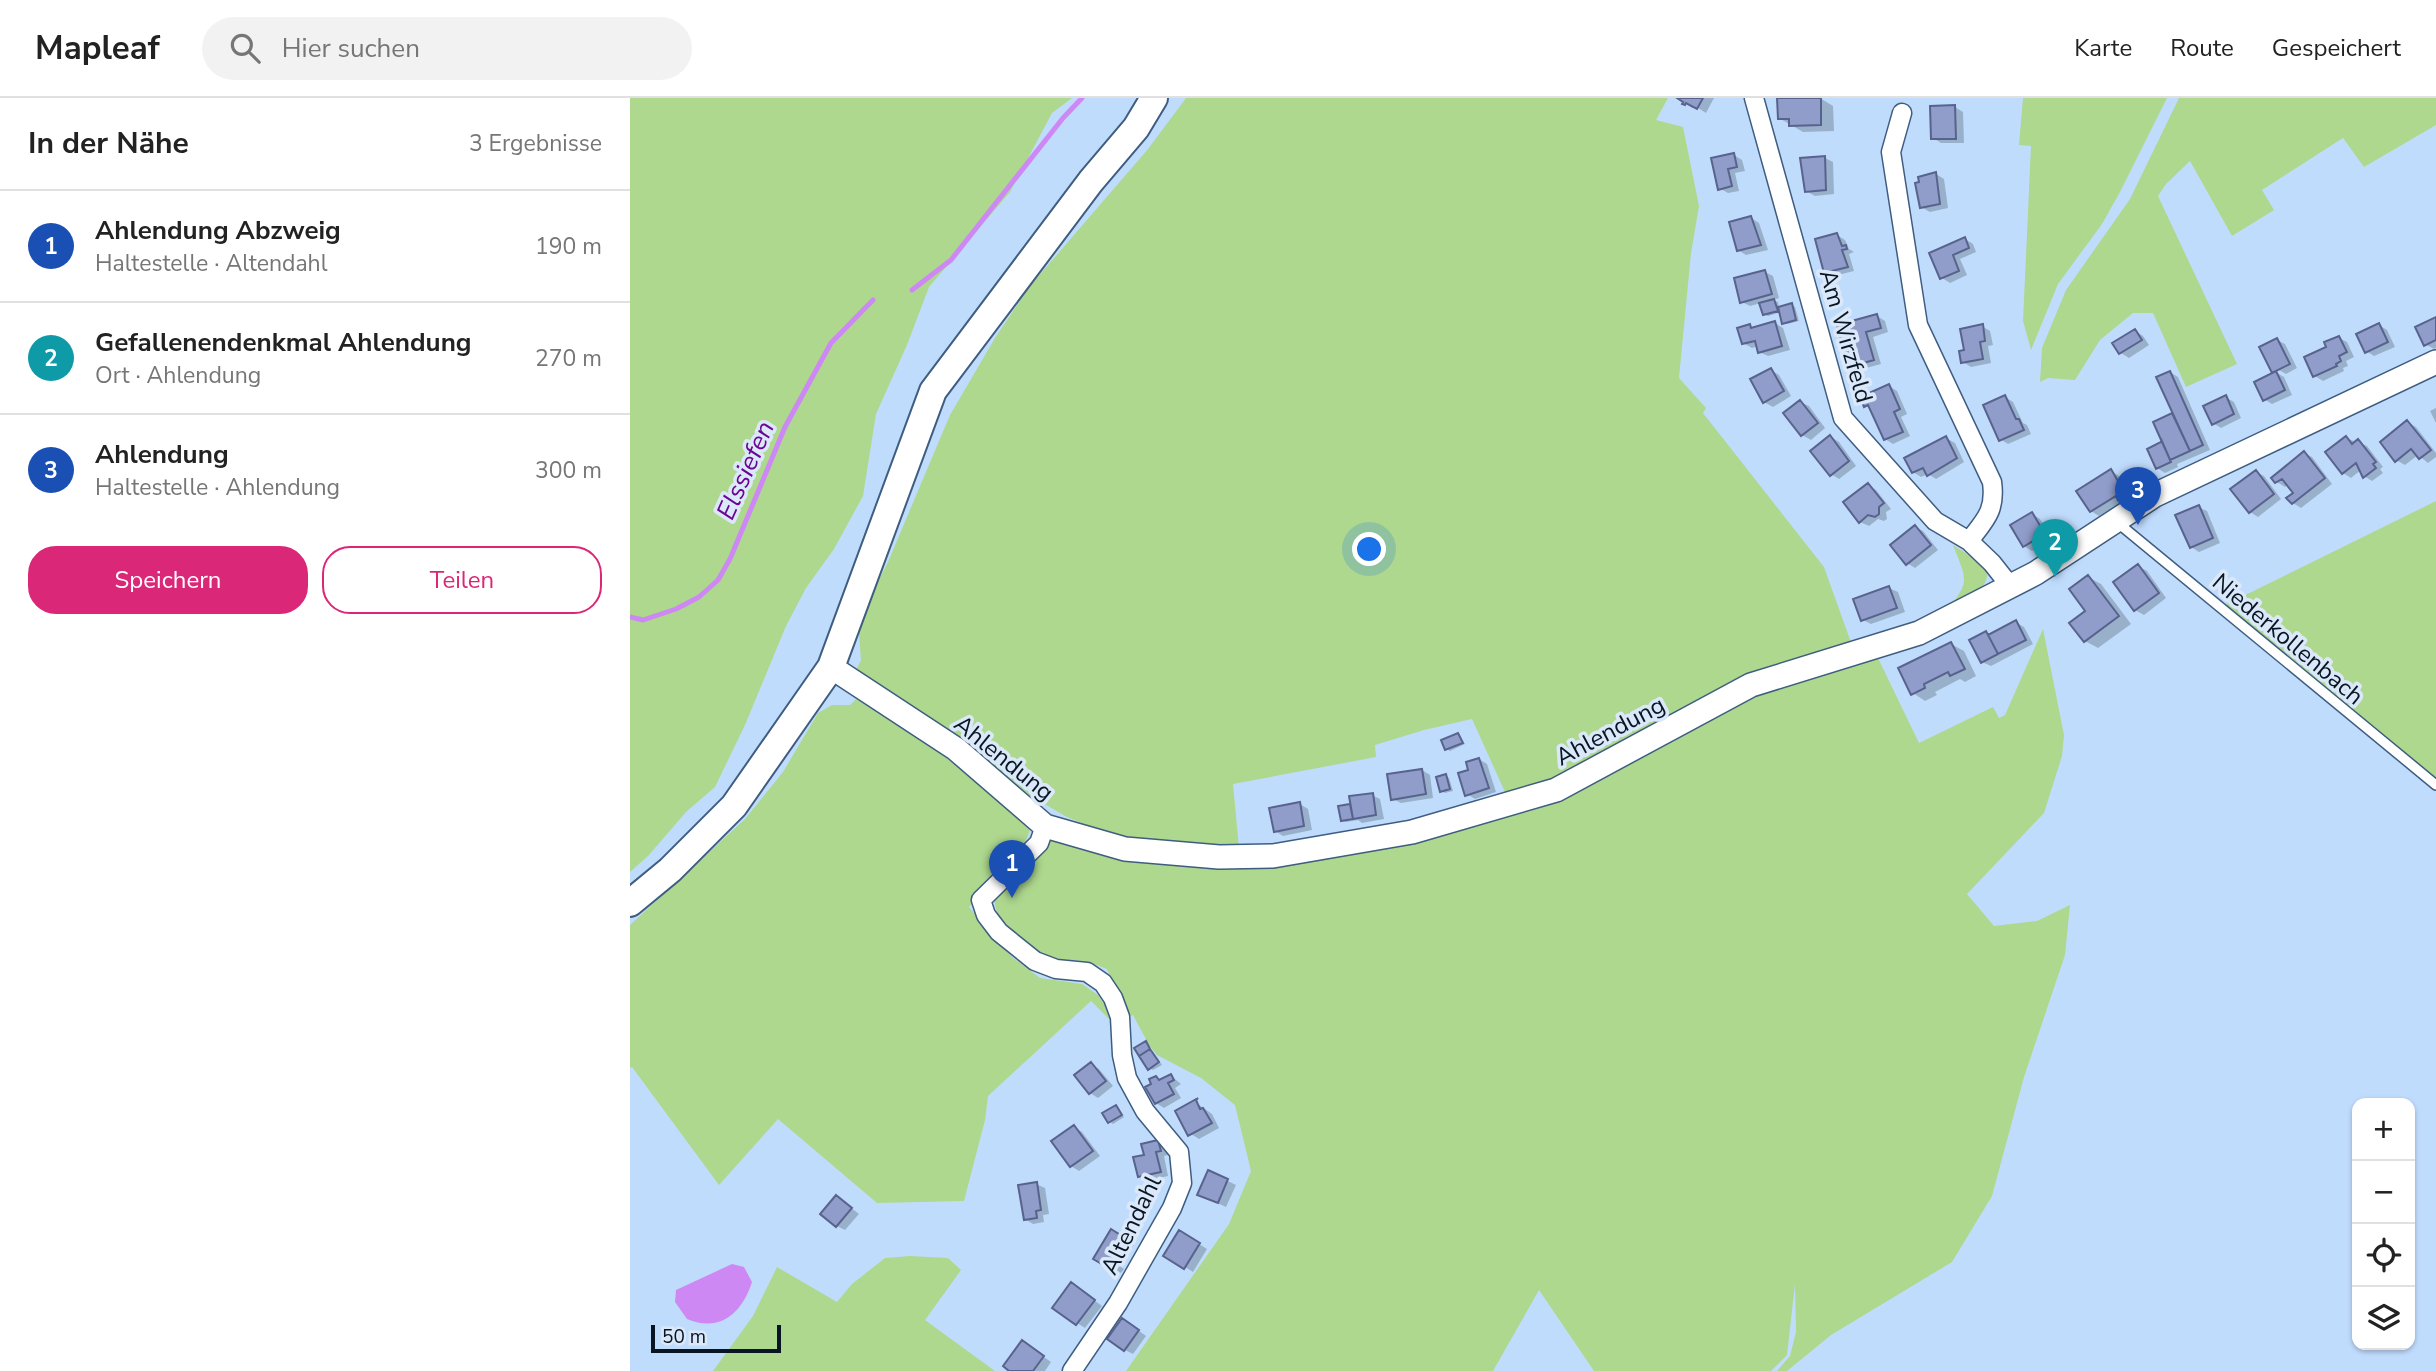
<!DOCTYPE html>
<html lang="de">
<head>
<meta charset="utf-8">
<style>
	body { margin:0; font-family:"Nunito Sans",sans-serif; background:#f2f2f2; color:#222 }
	.controls { position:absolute; right:21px; bottom:21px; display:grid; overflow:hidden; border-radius:14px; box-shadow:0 2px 5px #0004 }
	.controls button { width:63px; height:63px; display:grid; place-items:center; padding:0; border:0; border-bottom:2px solid #e0e0e0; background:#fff; color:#222; font:35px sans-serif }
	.scale { position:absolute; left:21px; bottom:18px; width:130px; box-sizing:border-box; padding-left:7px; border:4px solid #091523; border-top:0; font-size:19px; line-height:24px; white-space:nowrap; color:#091523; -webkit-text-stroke:5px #dae8f9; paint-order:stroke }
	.you { position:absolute; left:740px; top:452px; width:24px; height:24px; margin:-18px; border:5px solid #fff; border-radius:50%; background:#1a73e8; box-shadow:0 0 0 10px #1a73e833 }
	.badge { display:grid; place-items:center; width:46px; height:46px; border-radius:50%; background:#db2777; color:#fff; font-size:23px; font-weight:700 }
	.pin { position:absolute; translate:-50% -58px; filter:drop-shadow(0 2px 4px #0008) }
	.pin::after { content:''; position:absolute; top:37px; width:24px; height:21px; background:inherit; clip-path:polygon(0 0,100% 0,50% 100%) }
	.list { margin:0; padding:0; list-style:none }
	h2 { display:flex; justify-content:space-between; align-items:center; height:91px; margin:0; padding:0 28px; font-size:30px }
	h2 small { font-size:23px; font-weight:400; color:#767676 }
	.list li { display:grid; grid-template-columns:46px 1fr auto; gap:21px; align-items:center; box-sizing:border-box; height:112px; padding:0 28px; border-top:2px solid #e0e0e0 }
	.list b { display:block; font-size:26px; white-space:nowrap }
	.list p { margin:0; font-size:23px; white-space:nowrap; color:#767676 }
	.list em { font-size:23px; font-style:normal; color:#767676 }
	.actions { display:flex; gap:14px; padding:21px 28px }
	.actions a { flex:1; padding:16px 0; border:2px solid #db2777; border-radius:28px; text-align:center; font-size:24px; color:#db2777 }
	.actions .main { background:#db2777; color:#fff }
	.icon { flex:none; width:38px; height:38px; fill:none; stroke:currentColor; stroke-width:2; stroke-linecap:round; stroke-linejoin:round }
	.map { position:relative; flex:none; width:1806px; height:1273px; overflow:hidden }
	header { display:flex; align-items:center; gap:42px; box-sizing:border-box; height:98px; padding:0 35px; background:#fff; border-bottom:2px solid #e0e0e0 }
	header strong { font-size:33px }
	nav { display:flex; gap:38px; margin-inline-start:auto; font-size:24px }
	.search { width:490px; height:63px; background:#f2f2f2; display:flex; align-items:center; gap:18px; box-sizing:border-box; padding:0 24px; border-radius:38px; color:#767676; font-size:26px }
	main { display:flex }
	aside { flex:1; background:#fff }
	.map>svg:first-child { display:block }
	.green { fill:#add88e }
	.water { fill:#ce88f4 }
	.shadow { fill:#0003 }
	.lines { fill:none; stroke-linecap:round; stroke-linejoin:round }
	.stream { stroke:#ce88f4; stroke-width:5 }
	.building { fill:#909cc9; stroke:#58638d; stroke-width:2 }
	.service-casing { stroke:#3e5d80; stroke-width:12 }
	.minor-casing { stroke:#3e5d80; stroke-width:21 }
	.tertiary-casing { stroke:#3e5d80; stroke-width:26 }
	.secondary-casing { stroke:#3e5d80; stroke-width:30 }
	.service { stroke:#fff; stroke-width:9 }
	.minor { stroke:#fff; stroke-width:18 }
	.tertiary { stroke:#fff; stroke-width:23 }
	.secondary { stroke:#fff; stroke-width:26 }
	.labels { text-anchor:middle; stroke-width:7; stroke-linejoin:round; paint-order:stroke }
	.street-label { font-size:24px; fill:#091523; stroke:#dae8f9 }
	.water-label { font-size:26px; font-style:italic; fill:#6b0591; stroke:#dae8f9 }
</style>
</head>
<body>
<header>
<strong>Mapleaf</strong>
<div class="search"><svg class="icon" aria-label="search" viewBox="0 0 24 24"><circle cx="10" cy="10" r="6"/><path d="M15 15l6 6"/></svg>Hier suchen</div>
<nav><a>Karte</a><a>Route</a><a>Gespeichert</a></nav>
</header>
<main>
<aside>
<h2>In der Nähe<small>3 Ergebnisse</small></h2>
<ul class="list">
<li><span class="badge" style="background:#1a4fb4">1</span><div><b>Ahlendung Abzweig</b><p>Haltestelle · Altendahl</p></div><em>190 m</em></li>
<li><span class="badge" style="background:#0f9aa8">2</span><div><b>Gefallenendenkmal Ahlendung</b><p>Ort · Ahlendung</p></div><em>270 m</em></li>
<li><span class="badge" style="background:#1a4fb4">3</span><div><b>Ahlendung</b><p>Haltestelle · Ahlendung</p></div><em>300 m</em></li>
</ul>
<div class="actions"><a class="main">Speichern</a><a>Teilen</a></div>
</aside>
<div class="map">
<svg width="1806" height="1273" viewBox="0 0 1806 1273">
	<rect width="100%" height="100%" fill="#c0dcfd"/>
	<!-- green -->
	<path class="green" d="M0,0h442l-20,15 -42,79 -81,95 -22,58 -31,69 -13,82 -29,53 -28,39 -20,38 -41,99 -30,62 -29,25 -38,44 -18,16z
		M556,0h482l-12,22 27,7 16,79 -8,47 -12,125 27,30 -3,5 121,154 29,81 -301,134 -47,10 -33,-73 -48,11 -49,15 1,12 -143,27 6,64 -75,-2 -64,-15 -35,-15 -34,-20 -171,-123 -3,-5 4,-8 -3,-39 30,-59 62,-147 45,-77 35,-52 118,-137z
		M1393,0h144l-47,94 -18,32 -44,60 -27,66 -8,-29 8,-175 -12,-1z
		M1549,0h257v27l-72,42 -21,-29 -81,52 12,20 -42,26 -42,-75 -24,23 -8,12 79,168 -51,23 -33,-74h-20l-33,27 -25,40 -27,-2 -8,4 2,-34 24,-58 64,-91z
		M1806,403v282l-215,-176z
		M1323,447c9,6 20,12 28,19 22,20 -23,41 -37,50 26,-33 24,-31 9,-69z
		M1413,531l21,106 -2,21 -18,57 -77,81 27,32 43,-5 33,-16 -5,50 -41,122 -32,119 -40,66 -121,73 -44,36h-10l13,-15 6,-24 -1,-48 -8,71 -16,16h-177l-55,-81 -46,81h-367l103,-147 22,-53 -16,-66 -34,-27 -44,-23 -8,-10 -16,-30 -5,2 -21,-48c-12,-5 -24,-9 -37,-9 -7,0 -15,3 -22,1 -26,-6 -51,-36 -54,-62l49,-54 15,-8 112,26 68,6 187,-31 334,-146 118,-36 42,87 74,-36 6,11 6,-3z
		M226,601l106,65 68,62c0,24 -45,62 -61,81l43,50 28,21 42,6 16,11 18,26v5l-25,-25 -103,95 -3,24 -21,81 -87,2 -99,-84 -59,66 -87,-118 -2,1v-143l115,-106 38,-47 35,-59 14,-8h18z
		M280,1158l38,2 13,12 -36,50 70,51h-282l40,-55 24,-49 60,35 15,-18 33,-26z"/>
	<!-- water -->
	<path class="water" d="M102,1166l12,3 8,15c-10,31 -32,51 -65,37l-12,-17 1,-12z"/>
	<!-- shadow -->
	<path class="shadow" d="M1050,0h34l-8,15 -11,-7 -3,2z
		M1145,0h45l13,8 1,25 -31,1 -24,-14v-18z
		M1325,9l8,5 1,31h-23l-8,-5z
		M1104,57l8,5 3,11 -10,2 4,18 -11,2 -9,-5z
		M1195,60l8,4 1,32 -19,2 -9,-5z
		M1306,76l8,5 4,29 -18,4 -9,-5v-24z
		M1121,120l8,5 9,27 -22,5 -8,-5z
		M1207,137l8,5 4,9 5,3 -5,2 5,17 -20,5 -9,-5z
		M1335,141l8,5 3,8 -16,7 7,16 -17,8 -8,-5 -11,-24z
		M1135,174l8,4 6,22 -6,2 5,2 1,6 12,-3 4,2 4,14 -12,3 -3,-2 -3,-10 -13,4 -4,-2 -3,-11 -11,3 -8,-4z
		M1247,218l8,5 3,11 -15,5 8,27 -22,6 -8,-5 -12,-39z
		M1806,221v29l-2,1 -9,-5z
		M1145,225l8,5 7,22 -22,6 -9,-4 -1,-6 -6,2 -9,-5 7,-17 5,3z
		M1749,227l8,5 8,17 -21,9 -8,-5z
		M1352,228l8,5 3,14 -5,1 3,17 -20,4 -8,-5 3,-10z
		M1505,233l8,5 6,9 -20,13 -8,-5z
		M1709,240l8,4 7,15 -8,4 2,5 -5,2 1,3 -21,10 -8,-5 14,-28z
		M1647,242l8,4 12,24 -11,6 -9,-5v4l7,4 8,18 -20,9 -8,-5 10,-25z
		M1141,272l8,5 12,21 -18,11 -9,-5z
		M1540,274l8,5 32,73 -33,14 1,3 -13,6 -8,-5 7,-25 -9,-21 19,-8z
		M1259,288l8,5 10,23 -6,3 9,19 -17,8 -8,-5 -14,-30 -5,-3z
		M1375,299l8,5 10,21 4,2 4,9 -23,10 -8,-5z
		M1595,299l9,5 7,16 -20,10 -8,-5z
		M1170,304l9,4 16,22 -14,12 -9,-5 -17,-21z
		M1806,310v15l-6,-12z
		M1777,324l9,5 20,26v4l-8,6 -10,-8 -13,10 -9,-5z
		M1201,339l8,5 17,24 -17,13 -8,-5z
		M1316,340l9,5 9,19 -28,17 -8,-5 -7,3 -8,-5z
		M1716,340l21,8 16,21 -3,2 3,4 -11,8 -8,-5 -3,-6 -10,8 -8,-5z
		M1674,355l8,4 20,27 -31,24 -8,-5 2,-10 -7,-9 -3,3 -8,-5z
		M1481,373l8,5 14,24 -5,3 -5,-2 -24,15 -8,-5z
		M1626,374l8,4 17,23 -23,18 -8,-5z
		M1238,387l8,5 15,19 -5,3 1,7 -3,2 -6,-2 -9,7 -9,-4z
		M1568,409l9,4 13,32 -21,9 -8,-5z
		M1402,416l8,5 13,20 -21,12 -8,-5z
		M1285,429l8,4 15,19 -23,18 -8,-5z
		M1508,468l9,5 19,27 -22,17 -9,-5 -19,-27z
		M1458,479l13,7 30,40 -33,24 -13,-7z
		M1259,490l9,4 7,20 -34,12 -8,-4z
		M1385,524l9,5 9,17 -42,22 -9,-4 4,-29 3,2z
		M1321,546l13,7 12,25 -11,6 -5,-3 -25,13 2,3 -12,6 -12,-8z
		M828,637l7,9 -15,7 -3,-2z
		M849,661l8,5 9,28 -21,7 -8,-5 4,-23z
		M792,672l8,5 3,23 -32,5 -8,-4z
		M816,678l3,2 4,13 -8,2 -3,-2z
		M742,697l8,4 4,20 -22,4 -4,-3 -12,2 -4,-2 -2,-13 12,-2z
		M670,706l8,5 4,21 -29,6 -8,-5z
		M516,945l16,22 -9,5 -4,-2z
		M461,966l8,5 14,17 -15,12 -8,-5z
		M541,978l10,8 -6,4 6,10 -17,10 -8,-5 -2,-18 2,-7 5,3z
		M565,1004l17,12 7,14 -20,11 -8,-5z
		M486,1009l8,10 -11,7 -3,-2z
		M444,1029l8,5 18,24 -21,15 -8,-5z
		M528,1044l8,5 2,8 -4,1 4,20 -21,5 -8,-5 7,-20z
		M579,1074l27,13 -10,22 -18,-8z
		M406,1086l9,4 4,26 -6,1 1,7 -11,2 -8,-5z
		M207,1099l22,17 -14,16 -8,-4z
		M482,1134l22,13 -13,22 3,2 -3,4 -25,-15z
		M550,1134l27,17 -14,23 -27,-17z
		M449,1191l23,17 -17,22 -8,-5z
		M501,1227l15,11 -13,18 -8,-4z
		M400,1249l21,15 -6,9h-33z"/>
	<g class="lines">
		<!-- stream -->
		<path class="stream" d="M282,192l39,-30 112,-142 19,-20
			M0,519l13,3 33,-11 23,-12 19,-17 12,-21 55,-132 46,-84 42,-43"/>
	</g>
	<!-- building -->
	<path class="building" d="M1047,0h26l-6,11 -11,-6 -1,2 -3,-1 1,-2z
		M1147,0h44v27l-32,1v-7h-11z
		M1325,7l1,34h-25l-1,-33z
		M1104,55l3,14 -9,2 4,17 -14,4 -7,-32z
		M1195,58l1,34 -21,2 -5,-34z
		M1306,74l4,32 -20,4 -5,-25 4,-1 -1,-5z
		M1121,118l10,29 -24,6 -8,-29z
		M1207,135l5,13 4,-1 1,4 -5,1 6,17 -24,6 -9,-34z
		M1335,139l4,11 -16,7 6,16 -19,8 -11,-26z
		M1135,172l7,24 -32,9 -6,-25z
		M1144,201l4,12 -15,4 -4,-12z
		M1162,205l4,17 -14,4 -4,-17z
		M1247,216l4,14 -15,4 8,28 -25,7 -12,-42z
		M1806,219v23l-12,6 -9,-19z
		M1145,223l7,25 -24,7 -3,-12 -13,3 -5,-16 13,-4 1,4z
		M1749,225l9,19 -23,11 -9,-19z
		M1353,226l2,17 -5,1 3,17 -22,4 -2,-12 5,-1 -4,-21z
		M1505,231l7,11 -23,14 -7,-11z
		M1709,238l8,16 -8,4 2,5 -5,3 1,2 -24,11 -9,-20 22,-10 -2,-5z
		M1647,240l13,26 -18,9 -13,-26z
		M1141,270l13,23 -21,12 -13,-24z
		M1540,273l33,74 -13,6 -34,-74z
		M1646,273l9,19 -22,11 -9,-19z
		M1259,286l11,25 -6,3 9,20 -19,8 -16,-35 -4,2 -4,-10z
		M1375,297l11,24h3l5,11 -25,11 -16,-36z
		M1596,297l8,19 -22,11 -9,-19z
		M1170,302l18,23 -17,13 -18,-23z
		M1542,315l18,38 -20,9 1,2 -18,-40z
		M1777,322l24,30 -12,9 -8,-10 -16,13 -15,-20z
		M1200,337l19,26 -19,15 -20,-25z
		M1316,338l11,22 -30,18 -4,-8 -11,5 -8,-15z
		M1716,338l6,8 6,-5 18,23 -3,2 3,4 -13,10 -7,-15 -14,11 -17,-22z
		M1531,341l10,23 -15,7 -9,-20 14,-7z
		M1674,353l21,27 -33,26 -6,-6 7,-5 -11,-14 -7,4 -4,-5z
		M1481,371l15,26 -8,5 -2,-4 -26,16 -14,-21z
		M1626,372l18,24 -25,19 -19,-24z
		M1238,385l16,20 -5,4v7l-4,3 -7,-2 -9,8 -16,-21z
		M1569,407l14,33 -23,10 -15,-33z
		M1402,414l13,22 -22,13 -13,-22z
		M1285,427l16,20 -25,20 -16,-20z
		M1508,466l21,29 -25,18 -21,-29z
		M1458,477l31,41 -35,26 -15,-19 16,-12 -16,-22z
		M1259,488l8,22 -36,13 -8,-22z
		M1386,522l10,20 -28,14 -10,-19z
		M1356,533l12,23 -17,9 -12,-23z
		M1321,544l14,27 -15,7 -2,-4 -24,12 1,4 -14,7 -13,-27z
		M828,635l5,10 -18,7 -4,-10z
		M849,660l10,30 -24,8 -7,-23 10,-3 -2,-8z
		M792,671l4,25 -35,6 -4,-26z
		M816,676l4,15 -10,3 -4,-15z
		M743,695l3,22 -23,4 -4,-23z
		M670,704l4,24 -30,6 -5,-24z
		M720,706l3,15 -12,2 -3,-15z
		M516,943l4,8 -11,7 -5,-8z
		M520,951l9,13 -11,8 -9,-14z
		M461,964l15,19 -17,13 -15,-19z
		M541,976l3,6 -6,3 6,11 -19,10 -10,-17 6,-3 -2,-5 7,-3 3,4z
		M568,1000l-2,2 4,9 3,-1 9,15 -24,13 -13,-25z
		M486,1007l6,10 -14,8 -6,-10z
		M444,1027l19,26 -23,16 -19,-26z
		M528,1042l3,11 -5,1 5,20 -23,5 -5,-20 11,-2 -3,-11z
		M578,1072l20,9 -10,24 -21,-8z
		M407,1084l4,28 -5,1 1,7 -13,2 -6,-35z
		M206,1097l16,13 -16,19 -16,-13z
		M481,1131l16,10 -13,22 3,2 -5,7 -19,-11z
		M549,1132l21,13 -16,26 -21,-13z
		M441,1184l24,18 -19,25 -24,-17z
		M492,1220l17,12 -15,21 -17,-12z
		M392,1242l22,16 -11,15h-24l-6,-5z"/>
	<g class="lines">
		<!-- service casing -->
		<g class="service-casing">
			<path id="service" d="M1488,425l318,262"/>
		</g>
		<!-- minor casing -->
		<g class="minor-casing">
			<path id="minor" d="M1124,0l89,320 92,103 34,20 23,22 19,24
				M1272,15l-11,39 27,173 74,157c4,29 -7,38 -23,59
				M415,728l-6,17 -58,57 5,15 13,17 36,29 21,8 31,3 16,11 10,15 7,19 2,38 5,23 18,33 34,41 3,31 -10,25 -54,95 -46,68"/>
		</g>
		<!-- tertiary casing -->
		<g class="tertiary-casing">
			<path id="tertiary" d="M201,569l125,82 89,77 80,23 94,8 54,-1 139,-24 144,-42 195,-105 168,-52 117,-60 119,-78 281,-133"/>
		</g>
		<!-- secondary casing -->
		<g class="secondary-casing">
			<path id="secondary" d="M0,805l40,-33 64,-64 97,-139 102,-276 158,-210 45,-53 18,-30"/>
		</g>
		<!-- service -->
		<use href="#service" class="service"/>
		<!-- minor -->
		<use href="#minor" class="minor"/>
		<!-- tertiary -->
		<use href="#tertiary" class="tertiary"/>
		<!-- secondary -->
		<use href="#secondary" class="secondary"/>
	</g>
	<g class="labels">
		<!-- street labels -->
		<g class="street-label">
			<text transform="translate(1216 238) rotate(74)" y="8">Am Wirzfeld</text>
			<text transform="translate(1658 541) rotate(40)" y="8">Niederkollenbach</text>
			<text transform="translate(980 633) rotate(-28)" y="8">Ahlendung</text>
			<text transform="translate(374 660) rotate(39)" y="8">Ahlendung</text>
			<text transform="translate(501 1127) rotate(-64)" y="8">Altendahl</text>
		</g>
		<!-- water labels -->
		<g class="water-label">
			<text transform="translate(115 372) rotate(-66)" y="9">Elssiefen</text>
		</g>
	</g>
</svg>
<div class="controls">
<button>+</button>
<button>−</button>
<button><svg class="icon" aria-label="locate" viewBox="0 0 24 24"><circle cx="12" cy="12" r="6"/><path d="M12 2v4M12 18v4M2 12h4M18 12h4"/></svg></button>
<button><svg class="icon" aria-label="layers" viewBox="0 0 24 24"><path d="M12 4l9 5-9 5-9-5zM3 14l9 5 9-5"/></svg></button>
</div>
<div class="scale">50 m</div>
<div class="you"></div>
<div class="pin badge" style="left:382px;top:800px;background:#1a4fb4">1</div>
<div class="pin badge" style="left:1425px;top:479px;background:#0f9aa8">2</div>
<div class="pin badge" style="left:1508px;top:427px;background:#1a4fb4">3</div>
</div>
</main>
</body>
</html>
